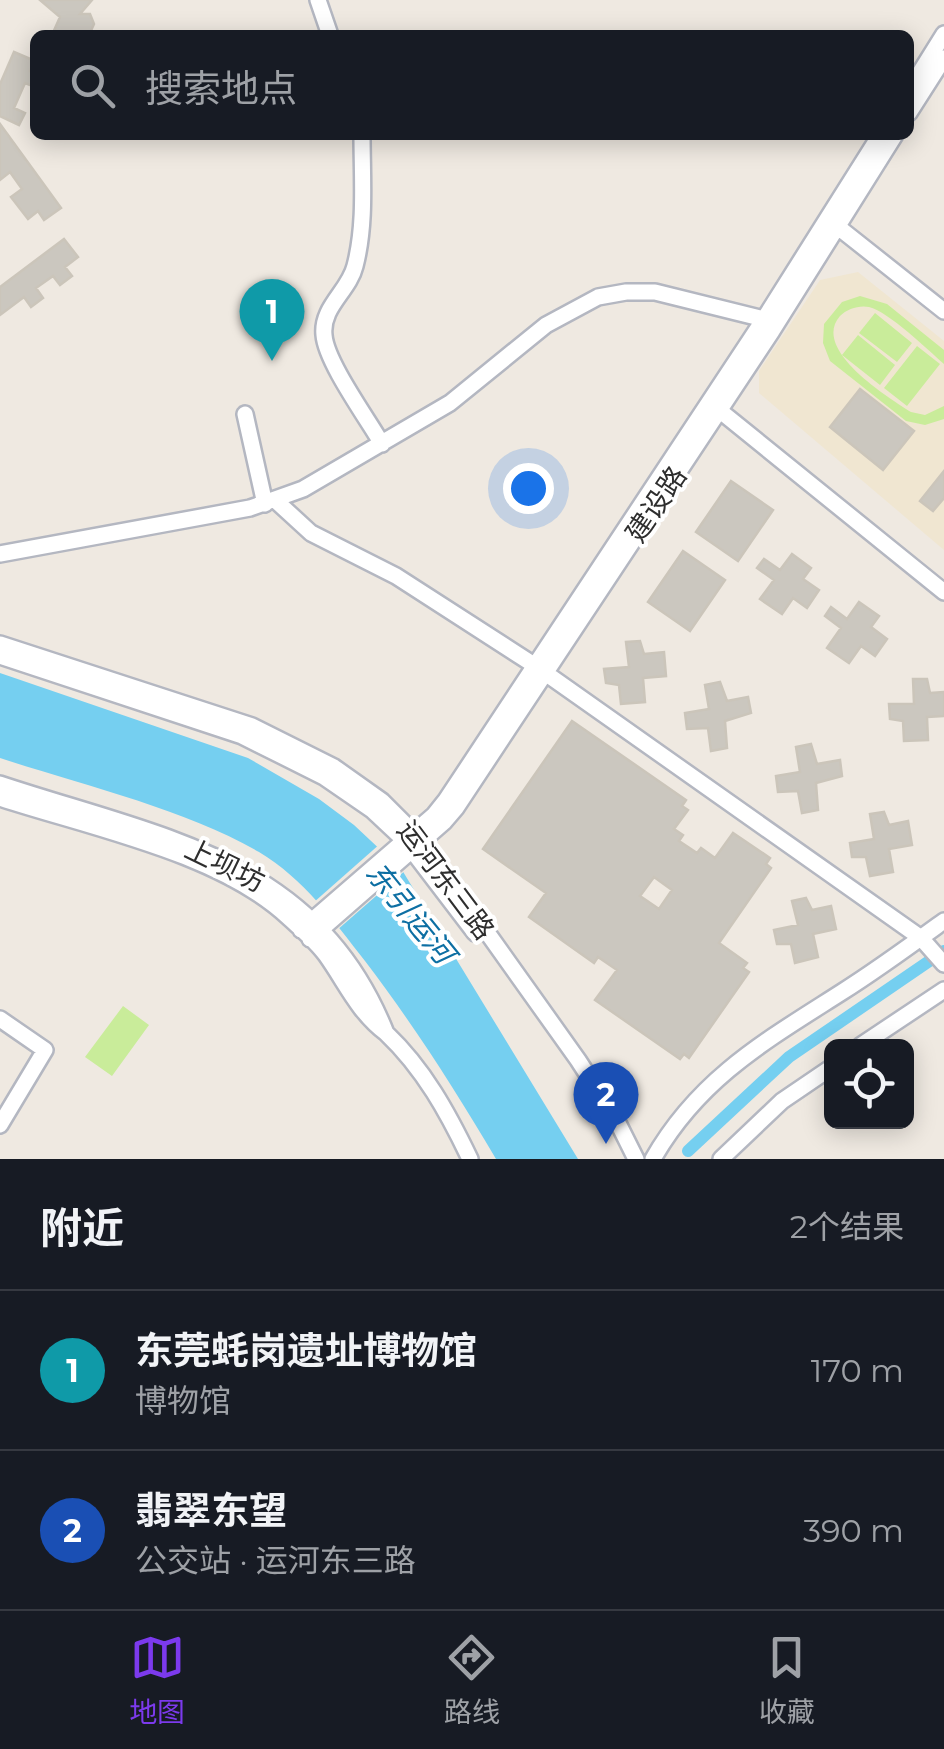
<!DOCTYPE html>
<html lang="zh">
<head>
<meta charset="utf-8">
<style>
	body { margin:0; font-family:Montserrat,"Noto Sans SC",sans-serif; background:#242831; color:#f1f3f6 }
	.controls { position:absolute; right:30px; bottom:30px; display:grid; overflow:hidden; border-radius:15px; box-shadow:0 5px 25px #0003 }
	.controls button { width:90px; height:90px; display:grid; place-items:center; padding:0; border:0; border-bottom:2px solid #363941; background:#171b24; color:#f1f3f6; font:50px sans-serif }
	.you { position:absolute; left:528px; top:488px; width:35px; height:35px; margin:-25px; border:8px solid #fff; border-radius:50%; background:#1a73e8; box-shadow:0 0 0 15px #1a73e833 }
	.badge { display:grid; place-items:center; width:65px; height:65px; border-radius:50%; background:#7c3aed; color:#fff; font-size:32px; font-weight:700 }
	.pin { position:absolute; translate:-50% -82px; filter:drop-shadow(0 2px 5px #0008) }
	.pin::after { content:''; position:absolute; top:52px; width:35px; height:30px; background:inherit; clip-path:polygon(0 0,100% 0,50% 100%) }
	.list { margin:0; padding:0; list-style:none }
	h2 { display:flex; justify-content:space-between; align-items:center; height:130px; margin:0; padding:0 40px; font-size:42px }
	h2 small { font-size:32px; font-weight:400; color:#9ea1a6 }
	.list li { display:grid; grid-template-columns:65px 1fr auto; gap:30px; align-items:center; box-sizing:border-box; height:160px; padding:0 40px; border-top:2px solid #363941 }
	.list b { display:block; font-size:38px; white-space:nowrap }
	.list p { margin:0; font-size:32px; white-space:nowrap; color:#9ea1a6 }
	.list em { font-size:32px; font-style:normal; color:#9ea1a6 }
	.icon { flex:none; width:55px; height:55px; fill:none; stroke:currentColor; stroke-width:2; stroke-linecap:round; stroke-linejoin:round }
	.map { position:relative; flex:none; width:944px; height:1159px; overflow:hidden }
	.search { position:absolute; background:#171b24; box-shadow:0 5px 25px #0003; left:30px; right:30px; top:30px; height:110px; display:flex; align-items:center; gap:25px; box-sizing:border-box; padding:0 35px; border-radius:15px; color:#9ea1a6; font-size:38px }
	.sheet { height:450px; background:#171b24 }
	nav { display:flex; justify-content:space-around; align-items:center; box-sizing:border-box; height:140px; border-top:2px solid #363941; background:#171b24; font-size:28px; color:#9ea1a6 }
	nav a { display:grid; justify-items:center; gap:5px }
	nav .on { color:#7c3aed }
	.map>svg:first-child { display:block }
	.education { fill:#f0e6d1 }
	.pitch { fill:#c9ec9a }
	.water { fill:#75cff0 }
	.pier { fill:#efe9e1 }
	.lines { fill:none; stroke-linecap:round; stroke-linejoin:round }
	.canal { stroke:#75cff0; stroke-width:12 }
	.building { fill:#cbc7bf; stroke:#cbc5ba; stroke-width:2.5; fill-rule:evenodd }
	.minor-casing { stroke:#b4b7c1; stroke-width:20 }
	.minor { stroke:#fff; stroke-width:15 }
	.labels { text-anchor:middle; stroke-width:8; stroke-linejoin:round; paint-order:stroke }
	.street-label { font-size:28px; fill:#2e2e2e; stroke:#fff }
	.water-label { font-size:30px; font-style:italic; fill:#0d6fa3; stroke:#fff }
</style>
</head>
<body>
<div class="map">
<svg width="944" height="1159" viewBox="0 0 944 1159">
	<rect width="100%" height="100%" fill="#efe9e1"/>
	<!-- education -->
	<path class="education" d="M858,272l86,69v209l-185,-157v-22l61,-91z"/>
	<!-- pitch -->
	<path class="pitch" d="M860,296l27,8 57,46v14c-17,-15 -55,-52 -75,-57 -10,-2 -22,2 -29,9 -29,33 46,80 71,96l14,3 19,-9v13l-19,6 -19,-4 -76,-60 -7,-18 1,-19 18,-22z
		M875,313l37,30 -15,19 -38,-29z
		M858,335l37,30 -15,20 -38,-30z
		M917,346l23,18 -33,42 -23,-18z
		M123,1006l26,19 -37,51 -27,-19z"/>
	<!-- water -->
	<path class="water" d="M0,673l248,85 71,41 35,26 48,45 176,289h-82c-40,-68 -83,-135 -131,-198 -32,-41 -61,-82 -106,-109 -74,-43 -177,-67 -259,-94z"/>
	<!-- pier -->
	<path class="pier" d="M381,843l26,26 -71,62 -23,-28z"/>
	<g class="lines">
		<!-- canal -->
		<path class="canal" d="M688,1151l101,-94 155,-106"/>
	</g>
	<!-- building -->
	<path class="building" d="M40,0h52l-12,14h10l4,10 -5,11h-37l8,-18z
		M14,52l21,9 -5,10 5,2v14l-10,-4 -11,25 11,5 -6,12 -19,-9v-32z
		M0,124l61,84 -17,12 -6,-9 -10,8 -17,-22 11,-8 -12,-17 -10,8z
		M64,239l14,18 -13,10 7,9 -12,9 -7,-9 -17,12 7,10 -12,9 -7,-10 -24,18v-28z
		M860,389l54,42 -31,39 -53,-43z
		M944,471v27l-11,13 -13,-10z
		M731,481l42,29 -35,51 -42,-29z
		M683,551l42,29 -35,51 -42,-29z
		M792,554l19,14 -8,11 16,11 -12,18 -14,-10 -11,16 -22,-15 14,-19 -17,-12 7,-9 16,11z
		M859,602l20,14 -8,11 16,12 -12,17 -14,-10 -12,17 -22,-15 14,-20 -16,-12 6,-9 16,12z
		M640,641l4,13 20,-2 2,24 -23,2 2,24 -24,2 -2,-19 -13,-2 -2,-14 25,-2 -3,-25z
		M913,679h14l3,14 14,-1v24l-17,1 1,23 -24,1 -1,-20 -13,-2 -1,-15h25z
		M720,682l7,19 21,-4 3,16 -26,8 2,27 -16,3 -3,-23 -21,1 -2,-16 24,-4 -4,-24z
		M572,721l114,79 -4,6 6,4 -14,19 9,6 -4,6 18,12 4,-5 14,10 18,-25 37,25 -4,6 5,4 -52,75 28,20 -4,5 6,4 -60,86 -5,-4 -4,5 -85,-59 22,-30 -19,-13 -4,6 -65,-46 17,-24 -63,-44zM654,877l18,13 -13,19 -19,-13z
		M811,744l6,20 23,-4 2,16 -26,7 2,27 -16,3 -4,-22 -20,1 -2,-16 24,-4 -4,-25z
		M884,812l5,13 19,-4 4,24 -23,4 4,23 -23,4 -4,-19h-14l-2,-14 24,-4 -4,-25z
		M806,898l6,12 19,-4 5,23 -23,5 5,23 -23,6 -4,-19h-14l-3,-14 24,-5 -6,-24z"/>
	<g class="lines">
		<!-- minor casing -->
		<g class="minor-casing">
			<path id="minor" d="M318,0l12,35
				M909,90l35,-56
				M909,113l35,-55
				M362,135c0,43 4,89 -7,131 -6,25 -34,41 -31,69 2,27 43,83 58,109
				M838,227l106,84
				M719,410l225,182
				M245,414l20,90
				M275,500l36,33 85,43 138,89 387,273 23,26
				M0,554l250,-46 53,-19 147,-86 96,-78 52,-28 28,-5h29l109,27
				M0,644l252,82 82,41 48,34 40,40 156,219 37,57 21,42
				M0,656l242,80 82,41 48,33 32,30 71,93
				M0,784c159,53 316,73 386,249 -28,-21 -40,-50 -60,-78 -10,-14 -25,-26 -38,-38 -68,-64 -200,-90 -288,-119
				M301,930l133,-115 12,-15 318,-481 116,-184
				M310,939l134,-117 12,-14 316,-477 123,-196
				M0,1019l45,31 -45,75
				M386,1033c38,36 62,80 84,126
				M860,1046l84,-56
				M653,1159c46,-81 114,-119 189,-167 35,-22 69,-47 102,-71
				M721,1159l61,-58 50,-34"/>
		</g>
		<!-- minor -->
		<use href="#minor" class="minor"/>
	</g>
	<g class="labels">
		<!-- street labels -->
		<g class="street-label">
			<text transform="translate(656 504) rotate(-56)" y="10">建设路</text>
			<text transform="translate(225 865) rotate(26)" y="10">上坝坊</text>
			<text transform="translate(446 880) rotate(53)" y="10">运河东三路</text>
		</g>
		<!-- water labels -->
		<g class="water-label">
			<text transform="translate(410 913) rotate(51)" y="10">东引运河</text>
		</g>
	</g>
</svg>
<div class="controls">
<button><svg class="icon" aria-label="locate" viewBox="0 0 24 24"><circle cx="12" cy="12" r="6"/><path d="M12 2v4M12 18v4M2 12h4M18 12h4"/></svg></button>
</div>
<div class="you"></div>
<div class="pin badge" style="left:272px;top:361px;background:#0f9aa8">1</div>
<div class="pin badge" style="left:606px;top:1144px;background:#1a4fb4">2</div>
<div class="search"><svg class="icon" aria-label="search" viewBox="0 0 24 24"><circle cx="10" cy="10" r="6"/><path d="M15 15l6 6"/></svg>搜索地点</div>
</div>
<section class="sheet">
<h2>附近<small>2个结果</small></h2>
<ul class="list">
<li><span class="badge" style="background:#0f9aa8">1</span><div><b>东莞蚝岗遗址博物馆</b><p>博物馆</p></div><em>170 m</em></li>
<li><span class="badge" style="background:#1a4fb4">2</span><div><b>翡翠东望</b><p>公交站 · 运河东三路</p></div><em>390 m</em></li>
</ul>
</section>
<nav>
<a class="on"><svg class="icon" aria-label="map" viewBox="0 0 24 24"><path d="M3 6l6-2 6 2 6-2v14l-6 2-6-2-6 2zM9 4v14M15 6v14"/></svg>地图</a>
<a><svg class="icon" aria-label="directions" viewBox="0 0 24 24"><path d="M12 3l9 9-9 9-9-9zM9 14v-3h6M13 9l2 2-2 2"/></svg>路线</a>
<a><svg class="icon" aria-label="saved" viewBox="0 0 24 24"><path d="M7 4h10v16l-5-4-5 4z"/></svg>收藏</a>
</nav>
</body>
</html>
